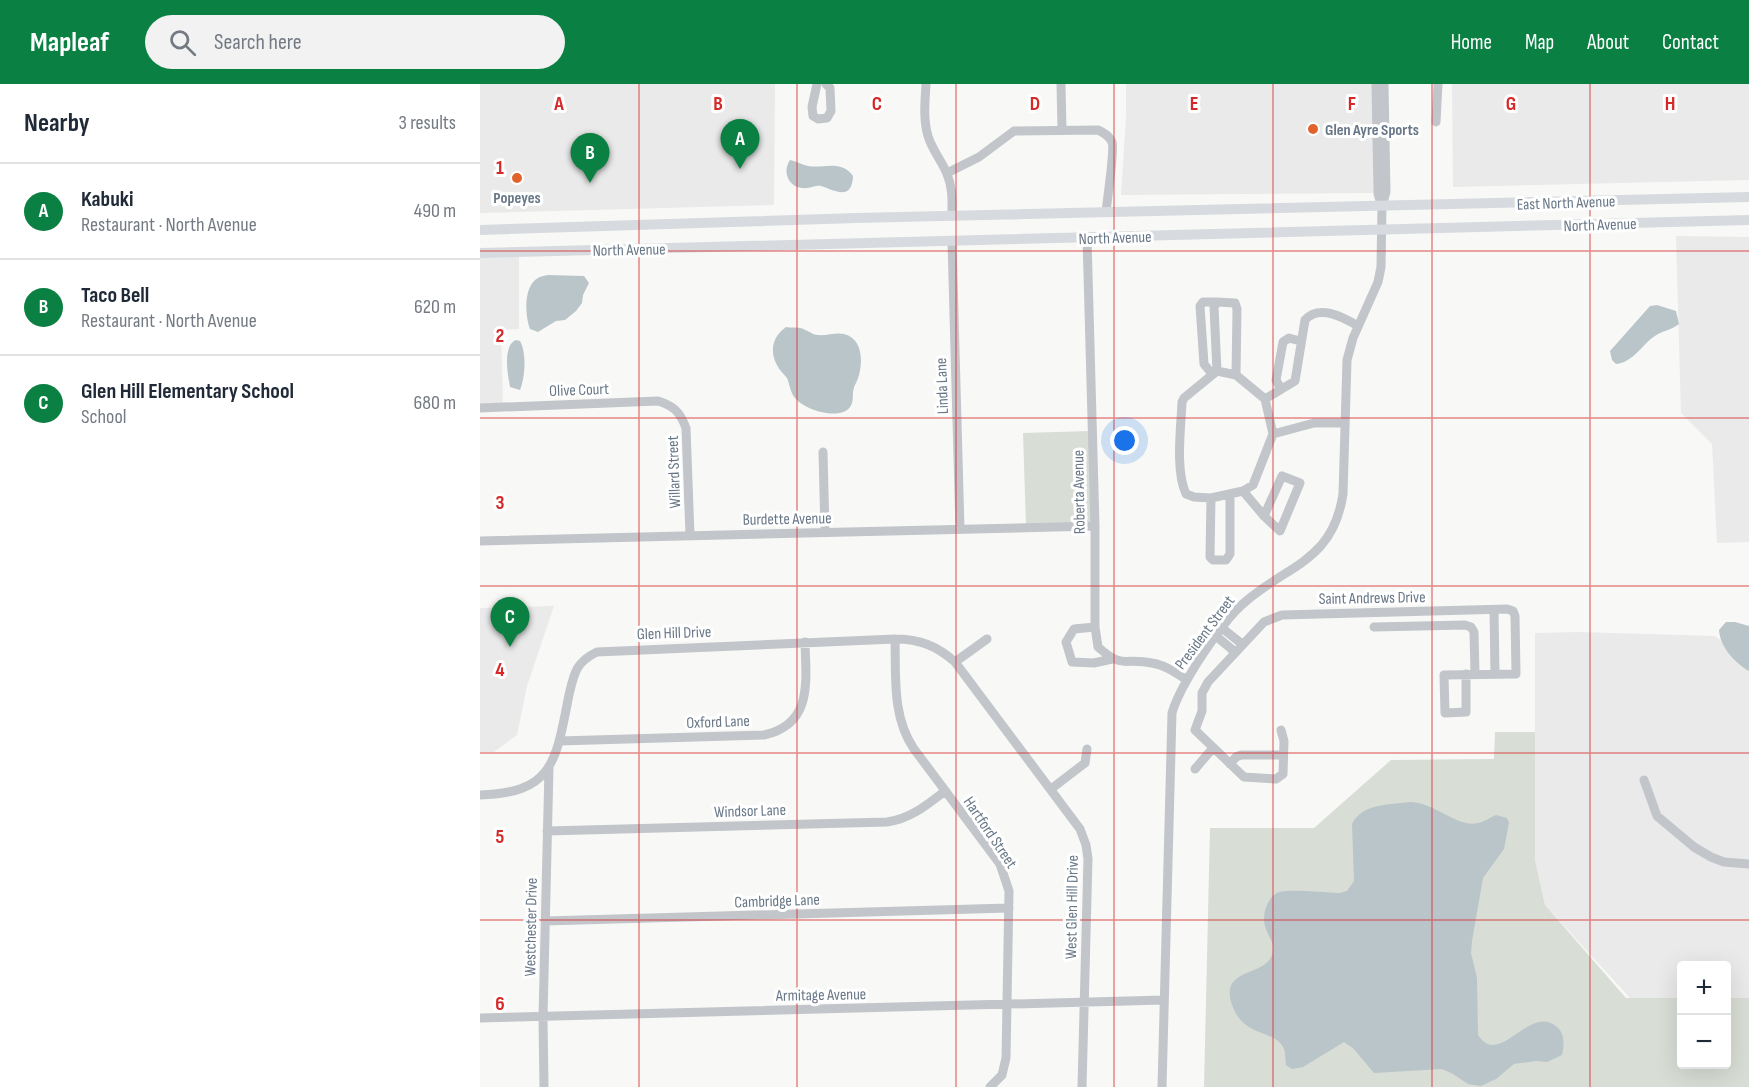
<!DOCTYPE html>
<html lang="en">
<head>
<meta charset="utf-8">
<style>
	body { margin:0; font-family:"Sofia Sans Condensed",sans-serif; background:#f2f2f3; color:#1f2937 }
	.controls { position:absolute; right:18px; bottom:18px; display:grid; overflow:hidden; border-radius:6px; box-shadow:0 6px 24px #0002 }
	.controls button { width:54px; height:54px; display:grid; place-items:center; padding:0; border:0; border-bottom:2px solid #e0e1e3; background:#fff; color:#1f2937; font:30px sans-serif }
	.you { position:absolute; left:645px; top:357px; width:21px; height:21px; margin:-15px; border:4px solid #fff; border-radius:50%; background:#1a73e8; box-shadow:0 0 0 9px #1a73e833 }
	.badge { display:grid; place-items:center; width:39px; height:39px; border-radius:50%; background:#0b8043; color:#fff; font-size:20px; font-weight:700 }
	.pin { position:absolute; translate:-50% -50px; filter:drop-shadow(0 2px 3px #0008) }
	.pin::after { content:''; position:absolute; top:32px; width:21px; height:18px; background:inherit; clip-path:polygon(0 0,100% 0,50% 100%) }
	.list { margin:0; padding:0; list-style:none }
	h2 { display:flex; justify-content:space-between; align-items:center; height:78px; margin:0; padding:0 24px; font-size:26px }
	h2 small { font-size:20px; font-weight:400; color:#747a83 }
	.list li { display:grid; grid-template-columns:39px 1fr auto; gap:18px; align-items:center; box-sizing:border-box; height:96px; padding:0 24px; border-top:2px solid #e0e1e3 }
	.list b { display:block; font-size:22px; white-space:nowrap }
	.list p { margin:0; font-size:20px; white-space:nowrap; color:#747a83 }
	.list em { font-size:20px; font-style:normal; color:#747a83 }
	.icon { flex:none; width:33px; height:33px; fill:none; stroke:currentColor; stroke-width:2; stroke-linecap:round; stroke-linejoin:round }
	.map { position:relative; flex:none; width:1269px; height:1003px; overflow:hidden }
	header { display:flex; align-items:center; gap:36px; box-sizing:border-box; height:84px; padding:0 30px; background:#0b8043; color:#fff }
	header strong { font-size:28px }
	nav { display:flex; gap:33px; margin-inline-start:auto; font-size:21px }
	.search { width:420px; height:54px; background:#f2f2f3; display:flex; align-items:center; gap:15px; box-sizing:border-box; padding:0 21px; border-radius:33px; color:#747a83; font-size:22px }
	main { display:flex }
	aside { flex:1; background:#fff }
	.map>svg:first-child { display:block }
	.built { fill:#e9eae9 }
	.green { fill:#d8ddd5 }
	.water { fill:#bac5ca }
	.lines { fill:none; stroke-linecap:round; stroke-linejoin:round }
	.minor { stroke:#c2c5ca; stroke-width:9 }
	.major { stroke:#d7dbdf; stroke-width:10 }
	.grid { fill:none; stroke:#d62828; stroke-width:1.5; stroke-opacity:0.55 }
	.poi-dot { fill:#e2622c; stroke:#fff; stroke-width:2 }
	.labels { text-anchor:middle; stroke-width:6; stroke-linejoin:round; paint-order:stroke }
	.poi-label { font-size:16px; font-weight:bold; fill:#687787; stroke:#fff; text-anchor:start }
	.street-label { font-size:16px; fill:#687787; stroke:#fff }
	.grid-label { font-size:20px; text-anchor:middle; font-weight:bold; fill:#d62828; stroke:#fff; stroke-width:6; stroke-linejoin:round; paint-order:stroke }
</style>
</head>
<body>
<header>
<strong>Mapleaf</strong>
<div class="search"><svg class="icon" aria-label="search" viewBox="0 0 24 24"><circle cx="10" cy="10" r="6"/><path d="M15 15l6 6"/></svg>Search here</div>
<nav><a>Home</a><a>Map</a><a>About</a><a>Contact</a></nav>
</header>
<main>
<aside>
<h2>Nearby<small>3 results</small></h2>
<ul class="list">
<li><span class="badge">A</span><div><b>Kabuki</b><p>Restaurant · North Avenue</p></div><em>490 m</em></li>
<li><span class="badge">B</span><div><b>Taco Bell</b><p>Restaurant · North Avenue</p></div><em>620 m</em></li>
<li><span class="badge">C</span><div><b>Glen Hill Elementary School</b><p>School</p></div><em>680 m</em></li>
</ul>
</aside>
<div class="map">
<svg width="1269" height="1003" viewBox="0 0 1269 1003">
	<rect width="100%" height="100%" fill="#f8f9f6"/>
	<!-- built -->
	<path class="built" d="M0,0h295l-1,121 -294,8z
		M646,0h249l-2,109 -252,2 5,-77z
		M972,0h297v96l-296,7z
		M1196,152l73,1v305l-32,1 -5,-99 -31,-31z
		M39,170v75l-18,1 2,75 -23,1v-151z
		M74,522l-27,80 -10,49 -23,17h-14v-144z
		M1099,548l136,4 34,27v335h-22l-1,-32h-44l-1,32h-51l-85,-93 -10,-45v-227z"/>
	<!-- green -->
	<path class="green" d="M610,347l3,94 -67,1 -3,-93z
		M1015,648h40v128l10,45 81,93h55l1,66h44l1,-66h22v89h-545l6,-259h104l77,-68 103,-1z"/>
	<!-- water -->
	<path class="water" d="M310,76c6,1 12,5 18,6 15,3 33,-7 45,10 -1,26 -19,14 -32,10 -5,-1 -9,2 -14,2 -17,2 -26,-15 -17,-28z
		M68,191l36,1 5,7 -6,12 -1,8 -6,8 -11,9 -9,1 -18,11 -8,-3c-5,-13 -7,-43 8,-51 3,-2 6,-2 10,-3z
		M1177,221l19,6 3,13c-8,6 -13,6 -21,10 -15,8 -23,28 -42,30l-4,-4 -2,-9 40,-45z
		M306,243c5,1 10,0 14,1 6,1 11,6 17,7 10,1 19,-3 27,-1 22,5 19,37 11,51 -4,7 0,16 -5,22 -10,14 -45,3 -54,-8 -6,-6 -6,-14 -9,-21 -3,-4 -7,-7 -9,-11 -9,-15 -6,-30 8,-40z
		M36,256l4,1c7,12 5,37 0,49l-10,-3c-2,-12 -8,-41 6,-47z
		M1246,538h9l14,4v45c-14,-8 -29,-24 -30,-41z
		M930,718c24,0 47,26 68,21 7,-1 12,-6 18,-8l11,3 2,5 -5,26 -21,29 -11,63 -1,12 6,25 1,57c23,35 53,-36 81,-6 6,7 5,17 3,26l-15,7 -11,-1 -22,3 -18,15 -15,7 -13,-2 -15,-10 -11,-5 -68,4 -21,-25 -9,-6 -41,25 -11,2 -6,-4c-1,-6 0,-13 -3,-18 -10,-18 -39,-9 -51,-42 -13,-38 33,-28 40,-50 4,-12 -3,-16 -6,-26 -5,-11 0,-30 11,-36 8,-5 51,0 63,0l7,-2 7,-10 -2,-57c10,-21 38,-19 58,-22z"/>
	<g class="lines">
		<!-- minor -->
		<path class="minor" d="M337,0l-5,23 1,9 5,3 9,-1 4,-7 -1,-23 -4,-4
			M446,0c-1,17 -3,35 2,52 4,14 14,25 19,38 6,14 5,27 5,42
			M581,0l1,45
			M896,0l2,110 4,12
			M956,38l2,-38
			M467,89l32,-16 35,-26 84,-1c5,2 11,6 14,12 3,7 -5,59 -6,70
			M607,154l8,288v101l3,20c26,23 25,10 54,16 13,2 24,10 35,17
			M472,158l8,287
			M737,287l19,4 29,24 8,35 -20,51 -10,6 -32,7 -17,-1 -8,-3c-11,-24 -5,-66 -4,-92l2,-4z
			M737,287l-3,-64 3,-5 18,1 2,6 -1,66
			M732,290l-8,-10 -4,-58 3,-4h14
			M801,305l-5,-9 7,-38 6,-4 11,3
			M785,315l30,-18 10,-61c14,-16 38,-3 53,6
			M0,324l178,-7c16,5 22,11 28,27l4,107
			M793,350l41,-11h30
			M343,368l2,80
			M763,407l21,25 16,15 20,-48 -18,-7 -18,40
			M731,414l-1,59 3,3h13l4,-6v-60
			M0,457l615,-15
			M1014,526l1,64
			M615,543l-21,2 -8,13 6,20 22,1 18,-4
			M894,543l91,-2 6,2 3,5 1,42
			M742,544l20,16
			M736,552l19,16
			M415,555c1,38 -3,78 19,110l86,115 9,27 -3,167 -4,17 -12,12
			M475,578l32,-23
			M801,646l3,11 -1,33 -7,5 -32,-2 -49,-47 7,-19v-18l6,-11 56,-60 18,-7 225,-6 6,2 2,5 1,58 -72,1 1,38 21,-1v-38
			M79,657l205,-6c49,-11 42,-53 41,-93
			M750,680l6,-7 5,-2h42
			M715,685l18,-21
			M1164,696l13,36 37,31 17,10 13,5 25,2
			M571,705l34,-26 2,-14
			M0,711c75,-2 76,-36 89,-100 5,-22 7,-33 28,-43l298,-13c25,0 42,7 60,23l125,167 6,16 2,14 -6,228
			M67,747l340,-9c23,-3 40,-17 58,-31
			M65,837l464,-13
			M0,934l684,-18
			M64,1003l-1,-70 6,-249
			M682,1003l10,-374c8,-28 50,-92 73,-111 44,-38 88,-41 98,-108l4,-134 6,-22 25,-56 3,-15 1,-61 4,-14 -2,-108"/>
		<!-- major -->
		<path class="major" d="M0,146l376,-12 893,-21
			M0,169l1269,-33"/>
	</g>
	<!-- grid -->
	<path class="grid" d="M159,0v1003M317,0v1003M476,0v1003M634,0v1003M793,0v1003M952,0v1003M1110,0v1003M0,167h1269M0,334h1269M0,502h1269M0,669h1269M0,836h1269"/>
	<!-- markers -->
	<g class="poi-dot">
		<circle cx="833" cy="45" r="6"/>
		<circle cx="37" cy="94" r="6"/>
	</g>
	<g class="labels">
		<!-- poi labels -->
		<g class="poi-label">
			<text x="845" y="51">Glen Ayre Sports</text>
			<text x="37" y="119" text-anchor="middle">Popeyes</text>
		</g>
		<!-- street labels -->
		<g class="street-label">
			<text transform="translate(1086 118) rotate(-2)" y="6">East North Avenue</text>
			<text transform="translate(1120 140) rotate(-2)" y="6">North Avenue</text>
			<text transform="translate(635 153) rotate(-2)" y="6">North Avenue</text>
			<text transform="translate(149 165) rotate(-1)" y="6">North Avenue</text>
			<text transform="translate(461 302) rotate(-92)" y="6">Linda Lane</text>
			<text transform="translate(99 305) rotate(-2)" y="6">Olive Court</text>
			<text transform="translate(193 388) rotate(-92)" y="6">Willard Street</text>
			<text transform="translate(598 408) rotate(-91)" y="6">Roberta Avenue</text>
			<text transform="translate(307 434) rotate(-1)" y="6">Burdette Avenue</text>
			<text transform="translate(892 513) rotate(-1)" y="6">Saint Andrews Drive</text>
			<text transform="translate(194 548) rotate(-2)" y="6">Glen Hill Drive</text>
			<text transform="translate(724 548) rotate(-53)" y="6">President Street</text>
			<text transform="translate(238 637) rotate(-2)" y="6">Oxford Lane</text>
			<text transform="translate(270 726) rotate(-2)" y="6">Windsor Lane</text>
			<text transform="translate(511 748) rotate(56)" y="6">Hartford Street</text>
			<text transform="translate(297 816) rotate(-2)" y="6">Cambridge Lane</text>
			<text transform="translate(591 823) rotate(-89)" y="6">West Glen Hill Drive</text>
			<text transform="translate(50 843) rotate(-89)" y="6">Westchester Drive</text>
			<text transform="translate(341 910) rotate(-1)" y="6">Armitage Avenue</text>
		</g>
	</g>
	<g class="grid-label">
		<text x="79" y="26">A</text>
		<text x="238" y="26">B</text>
		<text x="397" y="26">C</text>
		<text x="555" y="26">D</text>
		<text x="714" y="26">E</text>
		<text x="872" y="26">F</text>
		<text x="1031" y="26">G</text>
		<text x="1190" y="26">H</text>
		<text x="20" y="90">1</text>
		<text x="20" y="258">2</text>
		<text x="20" y="425">3</text>
		<text x="20" y="592">4</text>
		<text x="20" y="759">5</text>
		<text x="20" y="926">6</text>
	</g>
</svg>
<div class="controls">
<button>+</button>
<button>−</button>
</div>
<div class="you"></div>
<div class="pin badge" style="left:260px;top:85px">A</div>
<div class="pin badge" style="left:110px;top:99px">B</div>
<div class="pin badge" style="left:30px;top:563px">C</div>
</div>
</main>
</body>
</html>
